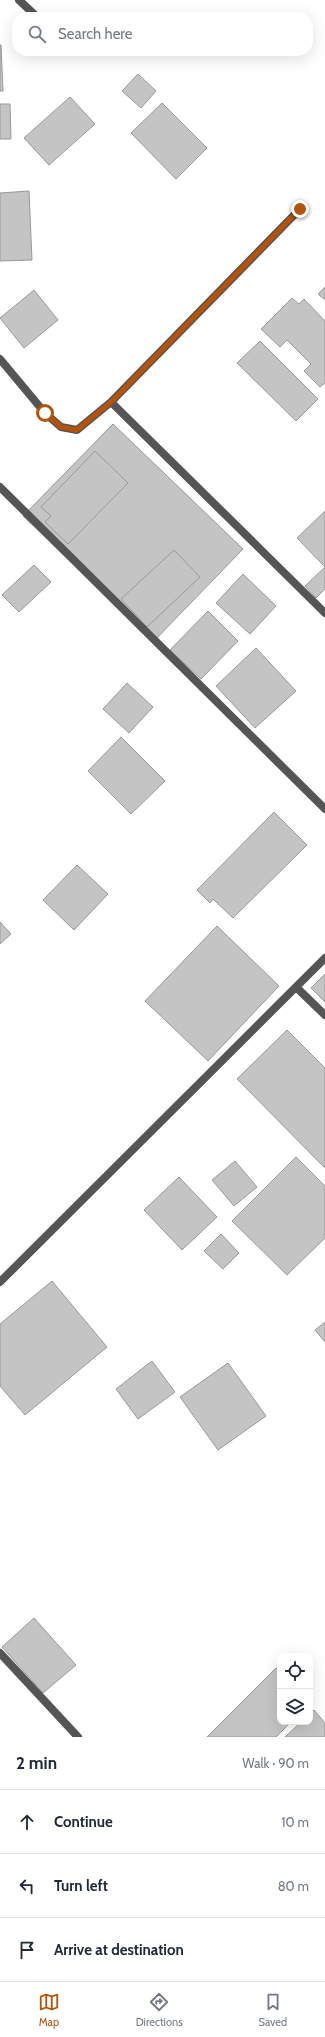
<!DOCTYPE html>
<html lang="en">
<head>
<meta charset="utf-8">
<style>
	body { margin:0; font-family:Cabin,sans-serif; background:#f2f2f3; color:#1f2937 }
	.controls { position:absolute; right:12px; bottom:12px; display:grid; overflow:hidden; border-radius:8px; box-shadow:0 4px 16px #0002 }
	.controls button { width:36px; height:36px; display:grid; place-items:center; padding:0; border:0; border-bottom:1px solid #e0e1e3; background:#fff; color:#1f2937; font:20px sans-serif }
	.stop { position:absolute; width:12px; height:12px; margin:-9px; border:3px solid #b45309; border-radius:50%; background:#fff }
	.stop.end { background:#b45309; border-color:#fff; box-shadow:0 1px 4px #0008 }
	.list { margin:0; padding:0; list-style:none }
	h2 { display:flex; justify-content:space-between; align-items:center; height:52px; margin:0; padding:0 16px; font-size:17px }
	h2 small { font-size:13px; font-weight:400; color:#747a83 }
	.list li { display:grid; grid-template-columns:26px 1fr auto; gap:12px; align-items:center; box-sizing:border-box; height:64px; padding:0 16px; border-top:1px solid #e0e1e3 }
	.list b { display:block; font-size:15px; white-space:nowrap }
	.list em { font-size:13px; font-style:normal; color:#747a83 }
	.icon { flex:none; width:22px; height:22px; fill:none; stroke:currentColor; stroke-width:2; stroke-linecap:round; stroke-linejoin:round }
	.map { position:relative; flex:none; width:325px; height:1737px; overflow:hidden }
	.search { position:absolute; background:#fff; box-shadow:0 4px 16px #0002; left:12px; right:12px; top:12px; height:44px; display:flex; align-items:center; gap:10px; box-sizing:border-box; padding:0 14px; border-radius:16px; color:#747a83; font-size:15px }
	.sheet { height:244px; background:#fff }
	nav { display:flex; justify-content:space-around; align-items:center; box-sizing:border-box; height:56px; border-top:1px solid #e0e1e3; background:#fff; font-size:11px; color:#747a83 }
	nav a { display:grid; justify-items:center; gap:2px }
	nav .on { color:#b45309 }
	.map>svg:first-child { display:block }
	.building { fill:#c4c4c4; stroke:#999 }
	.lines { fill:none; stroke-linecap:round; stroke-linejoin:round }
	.minor { stroke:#555; stroke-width:8 }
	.route { stroke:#b45309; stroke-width:5 }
</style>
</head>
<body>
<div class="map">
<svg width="325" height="1737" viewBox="0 0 325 1737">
	<rect width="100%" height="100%" fill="#fff"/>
	<!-- building -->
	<path class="building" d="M0,45h1l2,46h-3z
		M138,74l18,17 -15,17 -19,-17z
		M70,97l25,27 -46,41 -25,-27z
		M162,103l45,45 -31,31 -45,-46z
		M0,104h10l1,35h-11z
		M29,191l3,69 -32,1v-68z
		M325,287v13l-7,-6z
		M34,290l24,30 -34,28 -24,-30z
		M292,298l7,6 5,-5 21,22v62l-5,4 -16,-16 7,-7 -24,-24 -7,7 -19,-18z
		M260,341l58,58 -22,22 -59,-58z
		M113,424l130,125 -89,92 -131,-125z
		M95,451l33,32 -60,61 -23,-22 6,-6 -10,-9z
		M325,511v78l-9,9 -11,-12 20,-19 -28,-29z
		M174,550l26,27 -53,50 -26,-28z
		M34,565l17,17 -32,30 -17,-17z
		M243,574l33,32 -26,28 -34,-31z
		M208,611l30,30 -37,38 -31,-29z
		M256,648l40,43 -41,37 -39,-42z
		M127,683l26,24 -24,26 -26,-24z
		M121,737l44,44 -34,33 -43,-43z
		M274,812l33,33 -74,73 -20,-19 -3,4 -13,-13z
		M77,865l31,29 -34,36 -31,-30z
		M0,922l11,12 -11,10z
		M217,926l62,60 -71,75 -63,-60z
		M325,974v28l-14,-14z
		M287,1030l38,38v100l-88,-89z
		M296,1157l29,29v52l-38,37 -55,-54z
		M235,1161l22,26 -23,19 -22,-26z
		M179,1177l38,40 -35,33 -38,-40z
		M221,1234l18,19 -16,16 -19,-18z
		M52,1281l55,66 -82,68 -25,-29v-62z
		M325,1322v20l-10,-12z
		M152,1361l23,31 -37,27 -22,-30z
		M228,1363l38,53 -48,34 -38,-53z
		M34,1618l42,47 -33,28 -41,-46z
		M276,1668l4,3v51h11l-15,15h-69z
		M314,1710l11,13v14h-40l16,-15h9v-8z"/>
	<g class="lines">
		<!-- minor -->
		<path class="minor" d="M19,0l18,17
			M300,209l-189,193 214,211
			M0,359l45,54 16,14 16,3 34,-28
			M0,487l325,322
			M296,987l29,28
			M0,1282l325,-324
			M0,1653l78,84"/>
	</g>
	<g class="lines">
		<!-- route -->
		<path class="route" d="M45,413l16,14 16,3 34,-28 189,-193"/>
	</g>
</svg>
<div class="controls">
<button><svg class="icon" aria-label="locate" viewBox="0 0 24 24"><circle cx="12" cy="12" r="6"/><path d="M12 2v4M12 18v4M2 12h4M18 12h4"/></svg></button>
<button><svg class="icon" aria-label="layers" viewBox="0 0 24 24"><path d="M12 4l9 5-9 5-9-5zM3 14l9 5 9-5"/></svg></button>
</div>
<div class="stop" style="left:45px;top:413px"></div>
<div class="stop end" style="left:300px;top:209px"></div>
<div class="search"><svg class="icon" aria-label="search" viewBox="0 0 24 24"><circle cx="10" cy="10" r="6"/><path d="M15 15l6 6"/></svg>Search here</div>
</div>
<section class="sheet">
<h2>2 min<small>Walk · 90 m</small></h2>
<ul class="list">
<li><svg class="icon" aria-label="ahead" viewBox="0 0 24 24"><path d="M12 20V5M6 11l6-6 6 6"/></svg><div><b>Continue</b></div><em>10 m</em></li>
<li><svg class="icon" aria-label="left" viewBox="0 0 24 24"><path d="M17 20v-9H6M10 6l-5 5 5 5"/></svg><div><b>Turn left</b></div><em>80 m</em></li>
<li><svg class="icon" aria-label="arrive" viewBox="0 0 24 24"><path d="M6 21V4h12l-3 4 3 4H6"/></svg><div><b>Arrive at destination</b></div></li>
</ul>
</section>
<nav>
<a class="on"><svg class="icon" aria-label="map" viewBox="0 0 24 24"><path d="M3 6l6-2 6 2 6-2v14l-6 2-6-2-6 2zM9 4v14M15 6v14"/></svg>Map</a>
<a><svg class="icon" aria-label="directions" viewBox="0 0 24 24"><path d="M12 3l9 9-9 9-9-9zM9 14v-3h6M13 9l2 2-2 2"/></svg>Directions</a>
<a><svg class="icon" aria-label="saved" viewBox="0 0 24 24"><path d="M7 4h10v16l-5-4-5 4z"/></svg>Saved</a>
</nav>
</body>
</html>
